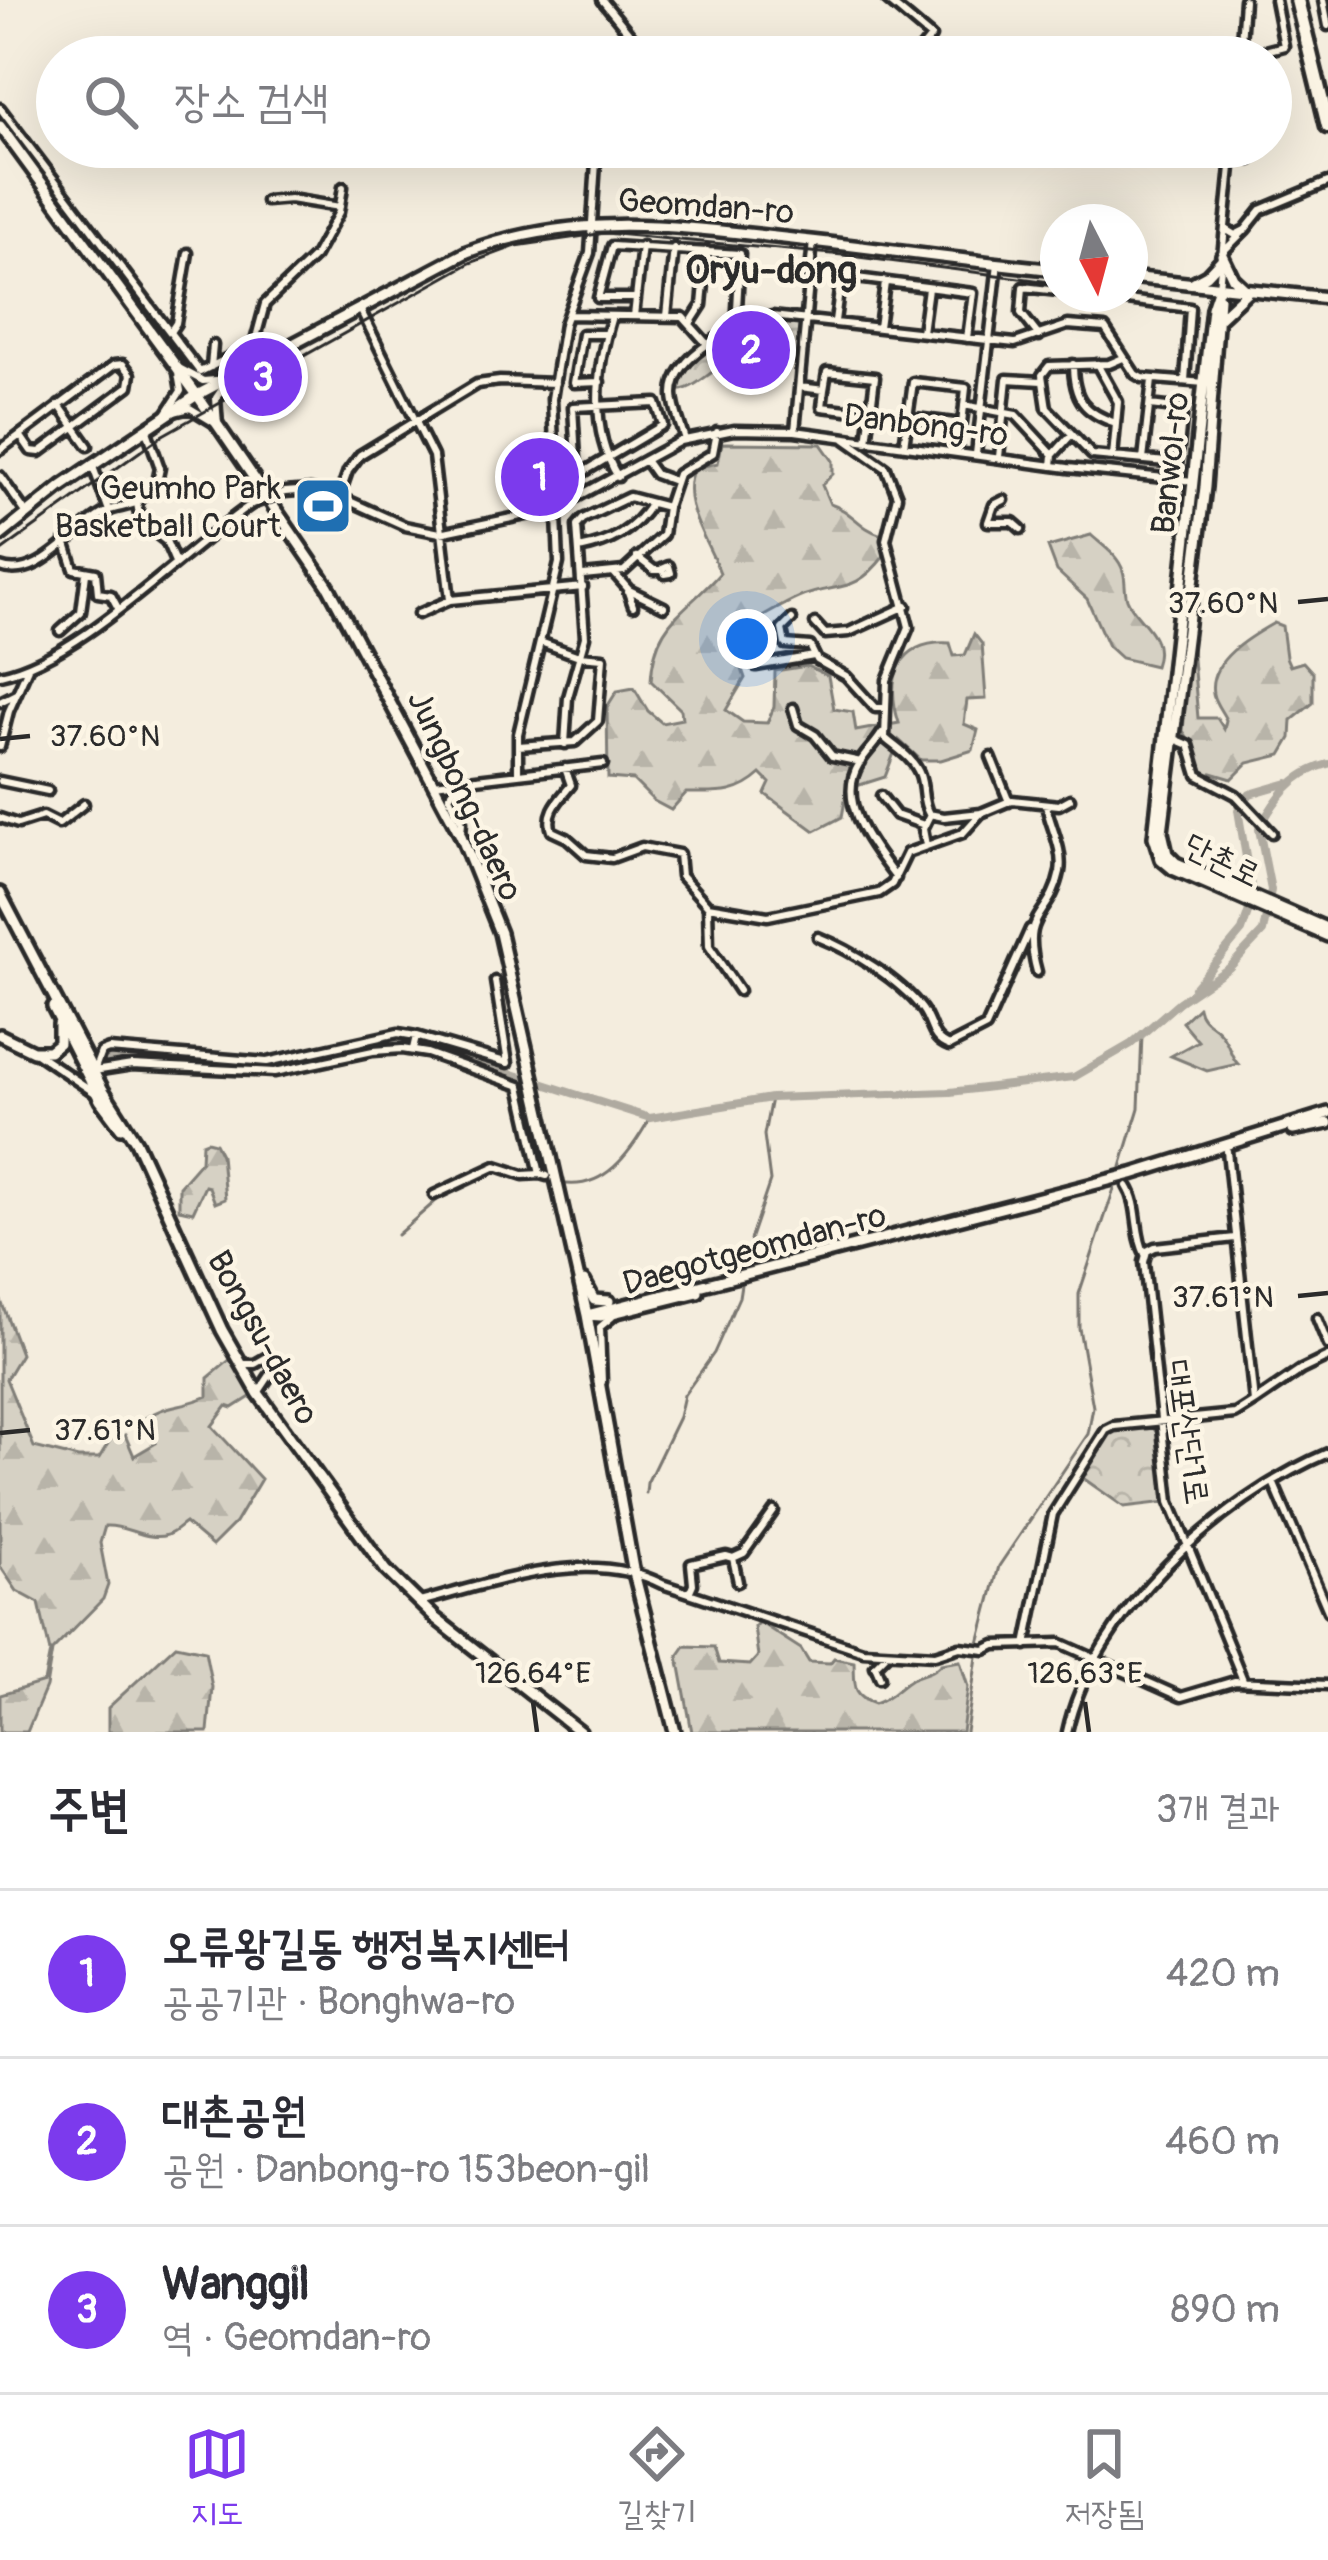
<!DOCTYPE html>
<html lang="ko">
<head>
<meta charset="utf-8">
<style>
	body { margin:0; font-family:Pangolin,"Poor Story",sans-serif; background:#f7f7f7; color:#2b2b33 }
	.compass { position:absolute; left:1040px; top:204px; width:108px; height:108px; border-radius:50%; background:#fff; box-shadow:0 12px 48px #0002; rotate:174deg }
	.you { position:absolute; left:747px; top:639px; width:42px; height:42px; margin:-30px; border:9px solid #fff; border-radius:50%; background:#1a73e8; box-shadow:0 0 0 18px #1a73e833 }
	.badge { display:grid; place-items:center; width:78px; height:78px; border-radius:50%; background:#7c3aed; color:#fff; font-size:39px; font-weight:700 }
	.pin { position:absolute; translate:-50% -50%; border:6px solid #fff; box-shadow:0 3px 12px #0006 }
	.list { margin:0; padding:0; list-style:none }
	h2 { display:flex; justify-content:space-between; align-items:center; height:156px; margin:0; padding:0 48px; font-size:51px }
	h2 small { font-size:39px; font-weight:400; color:#7c7c81 }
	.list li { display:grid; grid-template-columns:78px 1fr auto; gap:36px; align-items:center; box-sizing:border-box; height:168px; padding:0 48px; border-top:3px solid #e1e1e2 }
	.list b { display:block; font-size:45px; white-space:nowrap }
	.list p { margin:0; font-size:39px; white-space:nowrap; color:#7c7c81 }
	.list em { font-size:39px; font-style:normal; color:#7c7c81 }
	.icon { flex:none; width:66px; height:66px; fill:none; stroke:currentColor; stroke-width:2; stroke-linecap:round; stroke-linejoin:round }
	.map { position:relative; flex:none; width:1328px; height:1732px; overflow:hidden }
	.search { position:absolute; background:#fff; box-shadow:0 12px 48px #0002; left:36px; right:36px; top:36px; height:132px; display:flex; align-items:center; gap:30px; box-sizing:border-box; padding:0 42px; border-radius:66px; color:#7c7c81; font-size:45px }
	.sheet { height:660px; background:#fff }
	nav { display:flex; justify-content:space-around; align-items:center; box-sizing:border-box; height:168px; border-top:3px solid #e1e1e2; background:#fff; font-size:33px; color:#7c7c81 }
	nav a { display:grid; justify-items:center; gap:6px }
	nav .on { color:#7c3aed }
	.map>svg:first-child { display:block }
	.grass { fill:#d6d1c4; stroke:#807e78; stroke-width:3 }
	.forest { fill:url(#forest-firs); stroke:#807e78; stroke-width:3 }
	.park { fill:url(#park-crowns); stroke:#807e78; stroke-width:3 }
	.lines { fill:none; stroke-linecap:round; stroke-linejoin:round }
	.stream { stroke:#7a7771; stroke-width:3 }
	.river { stroke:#afaaa0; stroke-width:8 }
	.minor-casing { stroke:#2b2b2b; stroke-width:15 }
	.major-casing { stroke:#2b2b2b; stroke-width:18 }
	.highway-casing { stroke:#2b2b2b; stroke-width:21 }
	.minor { stroke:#fcf5e5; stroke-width:6 }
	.major { stroke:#fcf5e5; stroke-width:9 }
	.highway { stroke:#fcf5e5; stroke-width:12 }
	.tram { stroke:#2b2b2b; stroke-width:3 }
	.minor-bridge-casing { stroke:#2b2b2b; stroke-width:15; stroke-linecap:butt }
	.minor-bridge { stroke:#fcf5e5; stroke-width:6 }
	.ticks { fill:none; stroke:#2b2b2b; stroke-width:4.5 }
	.labels { text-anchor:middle; stroke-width:9; stroke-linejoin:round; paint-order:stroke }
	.street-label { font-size:33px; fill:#2b2b2b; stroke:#fcf5e5 }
	.poi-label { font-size:33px; fill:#2b2b2b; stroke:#fcf5e5; text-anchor:end }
	.quarter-label { font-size:39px; font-weight:bold; fill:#2b2b2b; stroke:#fcf5e5 }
	.ticks-label { font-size:30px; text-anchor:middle; fill:#2b2b2b; stroke:#fcf5e5; stroke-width:9; stroke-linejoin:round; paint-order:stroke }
</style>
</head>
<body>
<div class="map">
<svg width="1328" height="1732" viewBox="0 0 1328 1732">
	<defs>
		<pattern id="forest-firs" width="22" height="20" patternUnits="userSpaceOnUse" patternTransform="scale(3)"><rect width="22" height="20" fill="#d6d1c4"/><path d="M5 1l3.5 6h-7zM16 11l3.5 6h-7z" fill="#b8b4a9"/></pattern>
		<pattern id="park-crowns" width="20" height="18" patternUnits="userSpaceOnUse" patternTransform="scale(3)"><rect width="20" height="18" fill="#d6d1c4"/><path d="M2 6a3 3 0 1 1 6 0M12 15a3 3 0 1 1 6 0" fill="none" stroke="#b8b4a9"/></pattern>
	</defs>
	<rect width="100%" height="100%" fill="#f4edde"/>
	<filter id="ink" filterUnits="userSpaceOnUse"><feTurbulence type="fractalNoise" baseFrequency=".00833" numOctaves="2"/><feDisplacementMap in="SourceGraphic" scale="24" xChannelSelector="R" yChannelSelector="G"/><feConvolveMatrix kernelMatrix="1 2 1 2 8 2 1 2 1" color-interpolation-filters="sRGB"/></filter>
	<g filter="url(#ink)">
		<!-- grass -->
		<path class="grass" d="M1198,1007c3,17 18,16 26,31 7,10 6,18 14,26l-31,7 -36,-15 27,-15 -16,-19z"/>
		<!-- forest -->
		<path class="forest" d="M722,443l99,1 12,17v13l-11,11 8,19c23,7 28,24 52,31l2,21c-31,41 -47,25 -86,42 -21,9 -40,23 -62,32l-3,13 12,35 -19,32 17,12 24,1 7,-16 1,-36 32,-5 21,10 6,33 19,3 3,19 43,-8c-14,-44 -1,-83 51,-80l4,13 11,-1 9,-21 8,10 4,55 -19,1 -3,24 14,6 -5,20 -32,10h-20l-22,-20 -14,37 -38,12 -5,28 -27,14 -50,-37 5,-11 -9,-9c-24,22 -44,19 -75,19l-15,17 -17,-9 -21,-21 -25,-2 -1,-71 10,-16 17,-3 14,23 14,12 20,-4 -1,-9 -30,-29c3,-60 33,-67 69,-108 -12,-33 -42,-71 -26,-105l24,-5z
			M1091,535c11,10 28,21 32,36 3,9 1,19 4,28 8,22 40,34 28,67l-34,-8 -13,-12 -21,-47 -30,-28 -9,-24z
			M1274,623l8,3 4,31 4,9 13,-4 10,11v30l-21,17 -1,18 -10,17 -33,8 -16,16 -20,-6 -4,7c-15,-10 -11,-32 -25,-49l8,-95 7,82h19l7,11 2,-9c-3,-7 -12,-18 -13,-26 -6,-33 38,-58 61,-71z
			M207,1141l8,2 6,12 4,44 -10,4 -6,-16 -4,-1 -12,26 -14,-3v-23l22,-25 1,-18z
			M0,1298l21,56 -15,25 28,68 44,11h21l13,-21 13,-2 9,21 22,-13 -14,-23c24,-17 40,-12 66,-24v-18l24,-20 20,38 -19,12 -6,-2 -15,20 49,53 -26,44 -23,23 -27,-23c-6,4 -11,10 -18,12 -20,7 -42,-11 -62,-9l-5,17 8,42 -5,14 -51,52 -6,36 -19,45h-27v-37l44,-13 6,-30 -11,-49 -22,-12 -17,-25z
			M759,1622l42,27 8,13 21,1 4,-5 20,4c1,22 -3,33 21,41 16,-5 23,-16 36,-24 12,-6 20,-5 30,-15l19,-3 8,26 -6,45h-270l-14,-76 7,-10 29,1 5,16 31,2 8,-9 -4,-29z
			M176,1645l29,6 7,36 -4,45h-100v-24z"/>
		<!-- park -->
		<path class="park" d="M801,321l-4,41c-22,-1 -49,-6 -70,2 -19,7 -31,26 -52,27 16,-56 77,-66 126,-70z
			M1152,1426l8,11 7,65 -43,5 -44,-31 28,-44z"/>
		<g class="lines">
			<!-- stream -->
			<path class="stream" d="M1121,1167l18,-59 3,-73
				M508,1173l43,8
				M560,1183c44,9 71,-31 90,-65
				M397,1235l48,-42
				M750,1240l20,-59 -6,-46 7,-37
				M744,1269l3,-16
				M646,1493l1,-10 32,-66 5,-22 30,-42 25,-56 3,-19
				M966,1732l13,-89 20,-77 89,-132 5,-27 -14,-79v-34l35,-105"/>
			<!-- river -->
			<path class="river" d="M1194,988l48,-57 11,-33 -15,-88 12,-16 38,-11
				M108,1059l160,8 115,-26 36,3 231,74 121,-20 179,-6 124,-15 57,-33 48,-42 50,-34 34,-36 8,-42 -12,-61c16,-30 34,-56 69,-65"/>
			<!-- minor casing -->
			<g class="minor-casing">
				<path id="minor" d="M602,0l31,38 8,19
					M887,0l44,37 -16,20
					M1323,0l5,26
					M1240,57l4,-57
					M1258,57l7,-6 19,-5 -9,-46
					M0,108l200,264 54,-27 11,-41 50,-48 24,-44 4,-25
					M1251,160l3,-13
					M266,201l24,-2 50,8
					M1245,230l16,-20 67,-28
					M1223,252l22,-22 -10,5 -10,-6
					M1219,287l14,-140
					M1080,294l110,14 -5,73
					M636,298h-38l14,-52 128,8 -4,73
					M361,311l72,145 17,144
					M568,315l115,2 25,28
					M612,316c-16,52 -23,114 6,161
					M634,316l8,-70
					M667,316l7,-68
					M835,321l6,-45 132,17 -6,45
					M691,322l11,-17 5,-54
					M879,327l6,-44
					M170,332l6,-9 12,-70
					M922,332l6,-44
					M1039,336l-18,-23 2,-26 35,4
					M1123,358l-14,6 -60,2 -7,9 5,33 45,47 85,8
					M1073,364c0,34 11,49 43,59
					M1097,364l21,38 -5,55
					M177,367l26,14 26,-2 -13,19 2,27 -28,-17 -24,6 15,-23z
					M211,367l2,-22
					M600,382l-26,1 8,-49h23
					M800,387l24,3 3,-18 48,5 -8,65
					M824,390l-2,17 49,6
					M656,403l7,22 -86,51 -4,-69z
					M59,405l29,41
					M964,405l52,10 37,40 -1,11
					M1150,405l33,4 -7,68
					M795,431l18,-190
					M845,439l41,29 11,28 -11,44 23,87 -22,53 -2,58c12,11 29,20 35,37 5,14 1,25 9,39l15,3 37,-4 31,-13 47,5 11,-6
					M685,440c-4,-15 -12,-32 -12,-46 0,-40 67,-72 99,-78l243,27 53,-18 37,3 30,46 7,4 63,5
					M904,446l9,-64 53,6 -4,36 -54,-7
					M0,450l114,-85 9,-1 8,10 -2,12 -89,66 -9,-1 -11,-16
					M976,454l22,-191
					M1053,455l18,-20
					M999,457l8,-78 35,2
					M645,460l10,14 19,7
					M1143,460l9,-80
					M92,464l17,47
					M0,476l27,38
					M311,490l34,9 60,27 35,7 115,-24 125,-68 54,-11 61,1 273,37 125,13
					M339,497l9,-26 12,-16 117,-71 23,-3 55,2
					M1004,500l-10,5 -6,17h25l8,7
					M137,503l3,18 26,20 9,21
					M65,541l9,28 22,4 2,20 13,2 7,13
					M579,549c31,-6 55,-18 72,-46
					M637,557l17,13h8
					M669,566l2,7 -6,1 -3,-5z
					M0,567c41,15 74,-41 110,-57 9,-3 19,-4 28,-8l8,-14 11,-6 3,-14 -13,-37
					M614,573l15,17 35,17
					M583,575l41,-4 39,-36 4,-28 11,-33 35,-21 4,-21
					M628,592l5,14
					M418,614l32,-14 133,-13
					M792,619l-10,10 3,15 25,2 7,14 29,16 29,32h11
					M815,623l10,11 24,-2 57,-26
					M60,631l21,-19 5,-39
					M749,637l-5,3v10l12,16 58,-10
					M0,675c82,-17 180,-122 252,-171
					M0,702l16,-8
					M793,708l5,17 17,10 17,21 29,6
					M882,733c-7,12 -17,20 -23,31 -24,39 15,84 37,114
					M1175,739l14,6 9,30 38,20 36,38
					M565,744l3,-47 17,-60 -8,-111 6,-7 46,-22 38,10
					M518,746l57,-4 23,-21 5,-63 -24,-2 -36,-13
					M0,747l9,-36 19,-43
					M991,757l18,45
					M565,768l6,17c-11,14 -26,27 -19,46l15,7 19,17 26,3 30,-11 37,7 2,22 27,30 1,40 30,45
					M518,774v-40l41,-171 -7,-164 12,-75 26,-71 7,-106
					M0,781l48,10
					M460,781l-11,15 13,26 -1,11
					M434,784l169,-20
					M881,796l15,19 28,10
					M0,818l18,6 25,-8 16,8 25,-20
					M926,845l-3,-16 7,-14
					M708,906l60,10 111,-23 13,-9 15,-31 56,-20 18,-20
					M818,937c33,13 82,43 104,72 11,15 8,30 27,37l37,-19 44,-98
					M1037,972c-17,-62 13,-52 23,-100 4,-22 -10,-46 -14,-67
					M416,1036l92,27 -13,-82
					M413,1049l3,-13 -18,-3 -131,29 -158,-13 -8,3 -7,19 38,-6 143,7 98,-21 29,-2 25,4 93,33 20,88 7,2
					M36,1053l59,40
					M1127,1186c13,20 7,47 18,68
					M434,1195l62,-29 27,9 17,-1
					M1235,1238l-80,9 -8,4 -3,11 26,240 73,178
					M1317,1318l11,27
					M244,1364h11l12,-7 7,12 -16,24
					M602,1382l-2,-55 12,-10
					M1254,1402l47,-32 27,-13
					M1273,1482l55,129
					M733,1558l11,-5 30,-42
					M689,1593l4,-9 -2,-20 35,-8 7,2 5,24
					M420,1602c75,-20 168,-55 242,-18l201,67 72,4 25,-8 25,3 10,-5 65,-2 121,54 54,-16 93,4
					M1026,1645l27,-131 53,-84 8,-4 121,-12 19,-12 -27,-251
					M880,1678l-5,-12 11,-11
					M1067,1732c25,-117 154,-234 261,-279"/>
			</g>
			<!-- major casing -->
			<g class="major-casing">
				<path id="major" d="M0,126l197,269 131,191 133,250 39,97 87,382 46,254 42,163
					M1222,255l11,23 13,12
					M1130,277l198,21
					M1194,282l13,-7 15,-16
					M1219,287l-7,21 -58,529 7,22 12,10 155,67
					M1219,298l-14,189 -43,345 5,22 9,9 152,66
					M1218,319l31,-29
					M0,536l62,-50 135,-91 270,-143c103,-39 202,-27 308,-15 95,10 189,24 283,33
					M0,893l103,197 33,52 86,188 36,63 128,177 49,48 145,114
					M53,1007l47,93 21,28
					M0,1035l33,16h16l10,-8v-19
					M1293,1130l35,-7
					M584,1281l10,19 15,1
					M587,1315l545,-141 196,-61
					M587,1315l14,1 97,-24"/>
			</g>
			<!-- highway casing -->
			<g class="highway-casing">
				<path id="highway" d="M1297,0l31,126"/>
			</g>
			<!-- minor -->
			<use href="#minor" class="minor"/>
			<!-- major -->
			<use href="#major" class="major"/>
			<!-- highway -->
			<use href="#highway" class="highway"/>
			<!-- tram -->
			<path class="tram" d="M0,552l163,-117 307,-172 46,-17 89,-13 238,22 215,28"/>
			<!-- minor-bridge casing -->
			<g class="minor-bridge-casing">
				<path id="minor-bridge" d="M252,504l33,-12 26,-2"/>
			</g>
			<!-- minor-bridge -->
			<use href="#minor-bridge" class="minor-bridge"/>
		</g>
	</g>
	<!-- ticks -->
	<path class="ticks" d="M1298,602l30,-3M0,739l30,-3M1298,1296l30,-3M0,1433l30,-3M533,1702l4,30M1085,1702l4,30"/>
	<!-- icons -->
	<defs>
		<g id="stadium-square" transform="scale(3)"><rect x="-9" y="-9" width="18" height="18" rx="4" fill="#1f6fb2" stroke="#fcf5e5"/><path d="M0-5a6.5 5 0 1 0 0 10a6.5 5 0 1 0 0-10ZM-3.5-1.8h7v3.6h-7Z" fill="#fff"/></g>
	</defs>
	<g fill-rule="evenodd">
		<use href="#stadium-square" x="323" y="506"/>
	</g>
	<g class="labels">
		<!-- street labels -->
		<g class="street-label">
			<text transform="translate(706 205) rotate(4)" y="12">Geomdan-ro</text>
			<text transform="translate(926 424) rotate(7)" y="12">Danbong-ro</text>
			<text transform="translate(1169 463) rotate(-84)" y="12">Banwol-ro</text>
			<text transform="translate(466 795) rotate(65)" y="12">Jungbong-daero</text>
			<text transform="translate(1223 859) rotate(26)" y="12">단촌로</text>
			<text transform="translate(754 1248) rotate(-15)" y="12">Daegotgeomdan-ro</text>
			<text transform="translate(264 1337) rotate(61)" y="12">Bongsu-daero</text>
			<text transform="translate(1189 1432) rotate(82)" y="12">대포산단1로</text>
		</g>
		<!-- poi labels -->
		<g class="poi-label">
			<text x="281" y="499">Geumho Park<tspan x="281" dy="38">Basketball Court</tspan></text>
		</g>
		<!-- quarter labels -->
		<g class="quarter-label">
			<text x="771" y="283">Oryu-dong</text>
		</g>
	</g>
	<g class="ticks-label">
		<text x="1223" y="613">37.60°N</text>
		<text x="105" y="746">37.60°N</text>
		<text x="1223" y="1307">37.61°N</text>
		<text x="105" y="1440">37.61°N</text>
		<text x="533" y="1683">126.64°E</text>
		<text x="1085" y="1683">126.63°E</text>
	</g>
</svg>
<svg class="compass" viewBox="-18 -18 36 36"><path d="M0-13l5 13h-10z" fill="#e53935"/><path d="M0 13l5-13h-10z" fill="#7c7c81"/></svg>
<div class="you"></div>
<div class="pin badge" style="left:540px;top:477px">1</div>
<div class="pin badge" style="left:751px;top:350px">2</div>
<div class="pin badge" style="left:263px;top:377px">3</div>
<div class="search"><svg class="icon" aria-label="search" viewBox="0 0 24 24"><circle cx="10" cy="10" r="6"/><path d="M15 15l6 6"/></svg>장소 검색</div>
</div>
<section class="sheet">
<h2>주변<small>3개 결과</small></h2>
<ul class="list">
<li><span class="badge">1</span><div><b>오류왕길동 행정복지센터</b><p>공공기관 · Bonghwa-ro</p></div><em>420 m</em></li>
<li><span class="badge">2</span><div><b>대촌공원</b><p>공원 · Danbong-ro 153beon-gil</p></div><em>460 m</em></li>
<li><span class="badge">3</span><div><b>Wanggil</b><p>역 · Geomdan-ro</p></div><em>890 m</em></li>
</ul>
</section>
<nav>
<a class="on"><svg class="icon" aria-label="map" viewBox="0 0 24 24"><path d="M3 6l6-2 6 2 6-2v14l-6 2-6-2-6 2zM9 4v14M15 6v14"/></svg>지도</a>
<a><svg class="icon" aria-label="directions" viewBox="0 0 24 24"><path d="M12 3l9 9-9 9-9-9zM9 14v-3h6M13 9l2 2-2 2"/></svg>길찾기</a>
<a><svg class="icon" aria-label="saved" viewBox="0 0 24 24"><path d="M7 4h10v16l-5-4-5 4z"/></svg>저장됨</a>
</nav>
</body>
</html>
